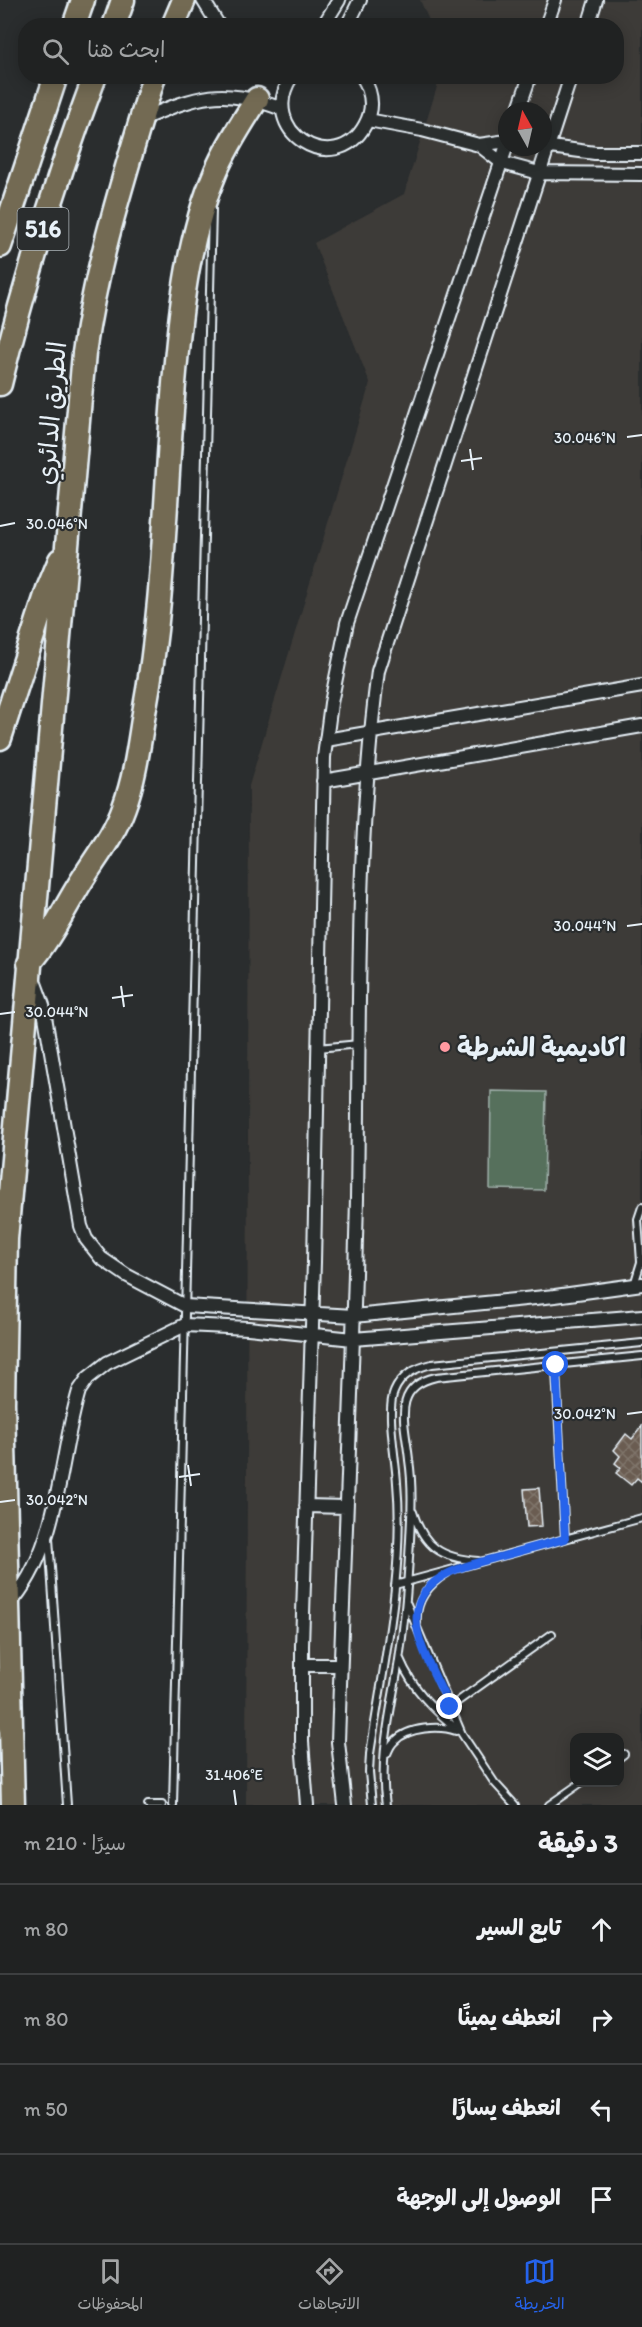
<!DOCTYPE html>
<html lang="ar">
<head>
<meta charset="utf-8">
<style>
	body { margin:0; font-family:Itim,"Playpen Sans Arabic",sans-serif; background:#2d2f2f; color:#f1f3f6; direction:rtl }
	.controls { position:absolute; right:18px; bottom:18px; display:grid; overflow:hidden; border-radius:12px; box-shadow:0 3px 15px #0003 }
	.controls button { width:54px; height:54px; display:grid; place-items:center; padding:0; border:0; border-bottom:2px solid #3d3f40; background:#202222; color:#f1f3f6; font:30px sans-serif }
	.compass { position:absolute; left:498px; top:102px; width:54px; height:54px; border-radius:50%; background:#202222; box-shadow:0 3px 15px #0003; rotate:352deg }
	.stop { position:absolute; width:18px; height:18px; margin:-14px; border:4px solid #2563eb; border-radius:50%; background:#fff }
	.stop.end { background:#2563eb; border-color:#fff; box-shadow:0 2px 6px #0008 }
	.list { margin:0; padding:0; list-style:none }
	h2 { display:flex; justify-content:space-between; align-items:center; height:78px; margin:0; padding:0 24px; font-size:26px }
	h2 small { font-size:20px; font-weight:400; color:#a2a4a5 }
	.list li { display:grid; grid-template-columns:39px 1fr auto; gap:18px; align-items:center; box-sizing:border-box; height:90px; padding:0 24px; border-top:2px solid #3d3f40 }
	.list b { display:block; font-size:22px; white-space:nowrap }
	.list em { font-size:20px; font-style:normal; color:#a2a4a5 }
	.icon { flex:none; width:33px; height:33px; fill:none; stroke:currentColor; stroke-width:2; stroke-linecap:round; stroke-linejoin:round }
	.map { position:relative; flex:none; width:642px; height:1805px; overflow:hidden; direction:ltr }
	.search { position:absolute; background:#202222; box-shadow:0 3px 15px #0003; left:18px; right:18px; top:18px; height:66px; display:flex; align-items:center; gap:15px; box-sizing:border-box; padding:0 21px; border-radius:24px; color:#a2a4a5; font-size:22px }
	.sheet { height:438px; background:#202222 }
	nav { display:flex; justify-content:space-around; align-items:center; box-sizing:border-box; height:84px; border-top:2px solid #3d3f40; background:#202222; font-size:16px; color:#a2a4a5 }
	nav a { display:grid; justify-items:center; gap:3px }
	nav .on { color:#2563eb }
	.map>svg:first-child { display:block }
	.built { fill:#3d3b38; fill-rule:evenodd }
	.pitch { fill:#566f5c; stroke:#9fb0aa; stroke-width:1.5 }
	.building { fill:url(#building-cross-hatch); stroke:#e8f1f8; stroke-width:1.5 }
	.lines { fill:none; stroke-linecap:round; stroke-linejoin:round }
	.lane-casing { stroke:#e8f1f8; stroke-width:10 }
	.street-casing { stroke:#e8f1f8; stroke-width:16 }
	.highway-casing { stroke:#e8f1f8; stroke-width:27 }
	.lane { stroke:#2a2d2e; stroke-width:6 }
	.street { stroke:#2a2d2e; stroke-width:12 }
	.highway { stroke:#736b52; stroke-width:22 }
	.route { stroke:#2563eb; stroke-width:8 }
	.ticks { fill:none; stroke:#e8f1f8; stroke-width:2 }
	.poi-dot { fill:#ff9aa2; stroke:#2a2d2e; stroke-width:2 }
	.labels { text-anchor:middle; stroke-width:4.5; stroke-linejoin:round; paint-order:stroke }
	.shield { fill:#2a2d2e; stroke:#afb6bb; stroke-width:1.5 }
	.shield-label { font-size:24px; font-weight:bold; fill:#e8f1f8 }
	.street-label { font-size:26px; fill:#e8f1f8; stroke:#2a2d2e }
	.poi-label { font-size:26px; font-weight:bold; fill:#e8f1f8; stroke:#2a2d2e; text-anchor:start }
	.ticks-label { font-size:15px; text-anchor:middle; fill:#e8f1f8; stroke:#2a2d2e; stroke-width:4.5; stroke-linejoin:round; paint-order:stroke }
</style>
</head>
<body>
<div class="map">
<svg width="642" height="1805" viewBox="0 0 642 1805">
	<defs>
		<pattern id="building-cross-hatch" width="8" height="8" patternUnits="userSpaceOnUse" patternTransform="scale(1.5)"><rect width="8" height="8" fill="#6a5c51"/><path d="M0 0l8 8M0 8l8-8" fill="none" stroke="#7f746b"/></pattern>
	</defs>
	<rect width="100%" height="100%" fill="#2a2d2e"/>
	<filter id="ink" filterUnits="userSpaceOnUse"><feTurbulence type="fractalNoise" baseFrequency=".0167" numOctaves="2"/><feDisplacementMap in="SourceGraphic" scale="12" xChannelSelector="R" yChannelSelector="G"/><feConvolveMatrix kernelMatrix="1 2 1 2 8 2 1 2 1" color-interpolation-filters="sRGB"/></filter>
	<g filter="url(#ink)">
		<!-- built -->
		<path class="built" d="M420,0h222v1805h-396l3,-1019 121,-403 -56,-140 90,-49 36,-117 176,-1v-50l-185,-1zM507,111h36v36h-36zM574,1738h46v44h-46z"/>
		<!-- pitch -->
		<path class="pitch" d="M491,1091l55,1 -2,98 -54,-1z"/>
		<!-- building -->
		<path class="building" d="M642,1426v56l-5,-4 -6,7 -15,-12 5,-5 -6,-5 5,-7 -6,-6 12,-16 6,5z
			M539,1488l3,38 -15,1 -3,-38z"/>
		<g class="lines">
			<!-- lane casing -->
			<g class="lane-casing">
				<path id="lane" d="M318,1048l41,-4
					M634,1285l7,-23 -3,-43 4,-12
					M555,1352l10,187
					M413,1512c11,35 28,46 65,49
					M49,1538l18,267
					M395,1585l247,-67
					M407,1604l55,130 32,48 21,23
					M417,1623c-2,-22 12,-39 30,-50
					M400,1659c13,31 34,51 59,72
					M450,1707l102,-73
					M387,1754c2,-5 4,-10 8,-13 13,-14 45,-16 61,-10
					M620,1757l4,-3
					M148,1805h14
					M173,1805l39,-1596
					M372,1805l-3,-33 1,-18c13,-86 35,-185 27,-271 -1,-22 -11,-73 -3,-91 7,-17 21,-24 38,-28l210,-21
					M386,1805c-8,-48 6,-98 13,-145 7,-47 10,-94 12,-141 1,-20 1,-39 -2,-59 -3,-34 -19,-73 27,-83l206,-21
					M549,1805l33,-23"/>
			</g>
			<!-- street casing -->
			<g class="street-casing">
				<path id="street" d="M203,0l16,26
					M323,26l16,-26
					M347,26l13,-26
					M546,26l9,-26
					M588,26l8,-26
					M292,76c-37,55 43,104 73,49 10,-17 7,-33 -3,-49
					M518,111l12,-35
					M142,119c56,-23 80,-33 140,-10
					M368,120l54,10 57,15 28,-4
					M479,145l23,18 37,10 103,1
					M543,146l52,7h47
					M326,740l316,-54
					M323,781l319,-55
					M32,975l11,30 38,221 5,13 15,19 25,17 59,31 169,10 201,-20 87,-12
					M306,1506l40,1
					M8,1606c52,-57 50,-144 71,-215l9,-13 19,-15 78,-38 63,3 105,11 289,-23
					M302,1665h38
					M307,1805l-5,-63v-96l12,-384 10,-505 7,-54 16,-80 160,-478
					M345,1805l-7,-63c6,-181 15,-363 19,-544 3,-175 -2,-352 21,-527l193,-595"/>
			</g>
			<!-- highway casing -->
			<g class="highway-casing">
				<path id="highway" d="M74,26l9,-26
					M114,26l9,-26
					M173,26l11,-26
					M0,246l56,-170
					M0,384c25,-104 57,-207 95,-308
					M0,738l48,-149 12,-29
					M29,963c20,-23 32,-48 47,-73 16,-28 37,-52 48,-83 11,-29 15,-63 20,-94 21,-112 21,-228 31,-341 6,-68 14,-138 41,-201 11,-26 26,-48 41,-72
					M13,1805l-10,-402 3,-164 78,-886c13,-95 43,-185 70,-277"/>
			</g>
			<!-- lane -->
			<use href="#lane" class="lane"/>
			<!-- street -->
			<use href="#street" class="street"/>
			<!-- highway -->
			<use href="#highway" class="highway"/>
		</g>
	</g>
	<g class="lines" filter="url(#ink)">
		<!-- route -->
		<path class="route" d="M450,1707c-10,-21 -31,-59 -33,-81 -6,-51 49,-60 86,-70 21,-6 42,-12 62,-17l-9,-174"/>
	</g>
	<!-- ticks -->
	<path class="ticks" d="M627,437l15,-2M470,449l3,21M461,461l21,-3M0,526l15,-3M627,926l15,-2M121,986l3,21M112,998l21,-3M0,1014l15,-2M627,1414l15,-2M188,1465l3,21M179,1477l21,-3M0,1502l15,-2M234,1790l2,15"/>
	<!-- markers -->
	<circle class="poi-dot" cx="445" cy="1047" r="6"/>
	<g class="labels">
		<!-- shield labels -->
		<rect class="shield" x="17.5" y="208" width="51" height="42" rx="4.5"/>
		<g class="shield-label">
			<text x="43" y="237">516</text>
		</g>
		<!-- street labels -->
		<g class="street-label">
			<text transform="translate(51 413) rotate(-85)" y="9">الطريق الدائري</text>
		</g>
		<!-- poi labels -->
		<g class="poi-label">
			<text x="457" y="1056">اكاديمية الشرطة</text>
		</g>
	</g>
	<g class="ticks-label">
		<text x="585" y="443">30.046°N</text>
		<text x="57" y="529">30.046°N</text>
		<text x="585" y="931">30.044°N</text>
		<text x="57" y="1017">30.044°N</text>
		<text x="585" y="1419">30.042°N</text>
		<text x="57" y="1505">30.042°N</text>
		<text x="234" y="1780">31.406°E</text>
	</g>
</svg>
<div class="controls">
<button><svg class="icon" aria-label="layers" viewBox="0 0 24 24"><path d="M12 4l9 5-9 5-9-5zM3 14l9 5 9-5"/></svg></button>
</div>
<svg class="compass" viewBox="-18 -18 36 36"><path d="M0-13l5 13h-10z" fill="#e53935"/><path d="M0 13l5-13h-10z" fill="#a2a4a5"/></svg>
<div class="stop" style="left:556px;top:1365px"></div>
<div class="stop end" style="left:450px;top:1707px"></div>
<div class="search"><svg class="icon" aria-label="search" viewBox="0 0 24 24"><circle cx="10" cy="10" r="6"/><path d="M15 15l6 6"/></svg>ابحث هنا</div>
</div>
<section class="sheet">
<h2>3 دقيقة<small>سيرًا · 210 m</small></h2>
<ul class="list">
<li><svg class="icon" aria-label="ahead" viewBox="0 0 24 24"><path d="M12 20V5M6 11l6-6 6 6"/></svg><div><b>تابع السير</b></div><em>80 m</em></li>
<li><svg class="icon" aria-label="right" viewBox="0 0 24 24"><path d="M7 20v-9h11M14 6l5 5-5 5"/></svg><div><b>انعطف يمينًا</b></div><em>80 m</em></li>
<li><svg class="icon" aria-label="left" viewBox="0 0 24 24"><path d="M17 20v-9H6M10 6l-5 5 5 5"/></svg><div><b>انعطف يسارًا</b></div><em>50 m</em></li>
<li><svg class="icon" aria-label="arrive" viewBox="0 0 24 24"><path d="M6 21V4h12l-3 4 3 4H6"/></svg><div><b>الوصول إلى الوجهة</b></div></li>
</ul>
</section>
<nav>
<a class="on"><svg class="icon" aria-label="map" viewBox="0 0 24 24"><path d="M3 6l6-2 6 2 6-2v14l-6 2-6-2-6 2zM9 4v14M15 6v14"/></svg>الخريطة</a>
<a><svg class="icon" aria-label="directions" viewBox="0 0 24 24"><path d="M12 3l9 9-9 9-9-9zM9 14v-3h6M13 9l2 2-2 2"/></svg>الاتجاهات</a>
<a><svg class="icon" aria-label="saved" viewBox="0 0 24 24"><path d="M7 4h10v16l-5-4-5 4z"/></svg>المحفوظات</a>
</nav>
</body>
</html>
